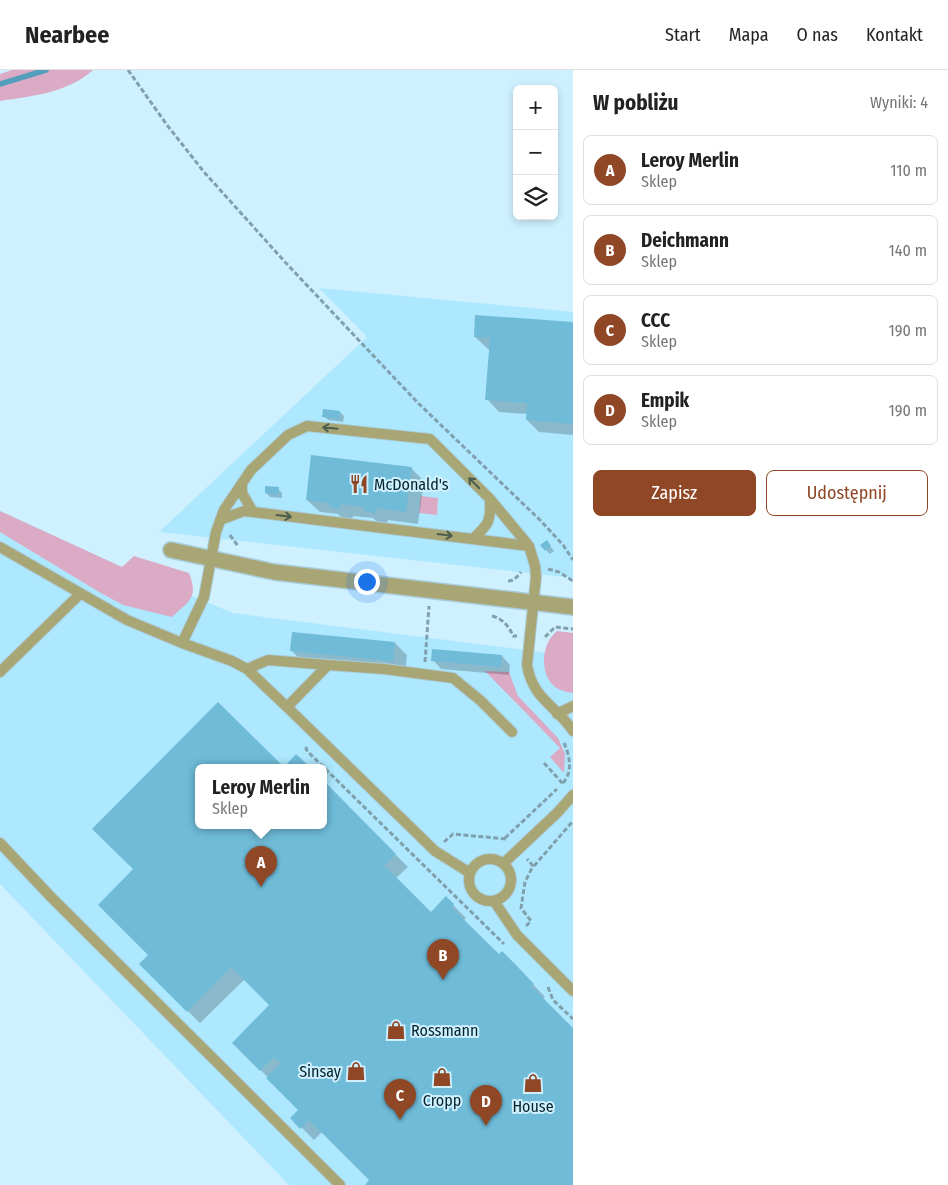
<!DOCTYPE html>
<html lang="pl">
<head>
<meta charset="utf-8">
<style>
	body { margin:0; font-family:"Fira Sans Condensed",sans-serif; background:#f6f6f6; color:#222 }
	.controls { position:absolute; right:15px; top:15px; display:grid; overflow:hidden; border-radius:8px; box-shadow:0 2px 8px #0003 }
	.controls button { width:45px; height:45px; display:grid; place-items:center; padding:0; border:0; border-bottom:1px solid #e0e0e0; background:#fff; color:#222; font:25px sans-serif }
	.you { position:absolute; left:366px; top:511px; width:18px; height:18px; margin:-12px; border:4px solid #fff; border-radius:50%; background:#1a73e8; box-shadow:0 0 0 8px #1a73e833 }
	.badge { display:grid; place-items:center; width:32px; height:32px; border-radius:50%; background:#8f4725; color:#fff; font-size:16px; font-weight:700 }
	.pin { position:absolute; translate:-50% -41px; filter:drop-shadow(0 1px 2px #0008) }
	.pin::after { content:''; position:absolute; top:26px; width:18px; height:15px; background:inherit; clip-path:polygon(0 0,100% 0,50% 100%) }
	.popup { position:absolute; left:195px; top:694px; width:132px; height:65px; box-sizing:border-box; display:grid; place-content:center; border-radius:8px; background:#fff; filter:drop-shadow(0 1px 4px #0005); font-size:16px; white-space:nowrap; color:#767676 }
	.popup b { font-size:19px; color:#222 }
	.popup::after { content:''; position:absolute; left:50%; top:100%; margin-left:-10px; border:10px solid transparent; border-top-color:#fff }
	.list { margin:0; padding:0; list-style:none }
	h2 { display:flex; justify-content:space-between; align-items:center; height:65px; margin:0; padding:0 20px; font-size:21px }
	h2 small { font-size:16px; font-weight:400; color:#767676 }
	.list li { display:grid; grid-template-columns:32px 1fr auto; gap:15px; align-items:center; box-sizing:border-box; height:70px; margin:0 10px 10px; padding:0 10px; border:1px solid #e0e0e0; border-radius:8px }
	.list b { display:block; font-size:19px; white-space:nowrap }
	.list p { margin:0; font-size:16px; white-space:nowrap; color:#767676 }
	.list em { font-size:16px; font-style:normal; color:#767676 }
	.actions { display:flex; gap:10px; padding:15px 20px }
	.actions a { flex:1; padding:11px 0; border:1px solid #8f4725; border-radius:8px; text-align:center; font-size:18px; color:#8f4725 }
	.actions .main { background:#8f4725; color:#fff }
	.icon { flex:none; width:28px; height:28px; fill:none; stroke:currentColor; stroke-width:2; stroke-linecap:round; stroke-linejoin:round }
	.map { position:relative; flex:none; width:573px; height:1115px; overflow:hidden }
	header { display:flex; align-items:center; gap:30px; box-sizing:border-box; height:70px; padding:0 25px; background:#fff; border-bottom:1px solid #e0e0e0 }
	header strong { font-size:24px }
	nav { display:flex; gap:28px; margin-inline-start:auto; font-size:18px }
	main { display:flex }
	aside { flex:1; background:#fff }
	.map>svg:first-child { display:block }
	.built { fill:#aee8ff; fill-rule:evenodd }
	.green { fill:#dbabc6 }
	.shadow { fill:#0003 }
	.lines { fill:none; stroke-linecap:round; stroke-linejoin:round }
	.stream { stroke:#539fbb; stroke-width:5.5 }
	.building { fill:#6fbbd8 }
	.service-casing { stroke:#aaccd9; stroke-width:12 }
	.minor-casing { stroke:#aaccd9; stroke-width:18 }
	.path { stroke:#80a0ad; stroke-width:3; stroke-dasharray:5 2.5; stroke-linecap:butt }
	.service { stroke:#a9a676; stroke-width:10 }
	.minor { stroke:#a9a676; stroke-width:15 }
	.oneway { stroke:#4e5e4e }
	.labels { text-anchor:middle; stroke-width:4; stroke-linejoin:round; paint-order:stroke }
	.poi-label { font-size:16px; fill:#04232d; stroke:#cff1ff; text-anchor:start }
</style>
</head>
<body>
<header>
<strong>Nearbee</strong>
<nav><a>Start</a><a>Mapa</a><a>O nas</a><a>Kontakt</a></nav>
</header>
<main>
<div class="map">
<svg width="573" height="1115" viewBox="0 0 573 1115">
	<rect width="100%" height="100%" fill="#cff1ff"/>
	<!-- built -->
	<path class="built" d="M319,218l254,24v266l-414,-46 208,-195z
		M0,441l122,56 111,46 340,43v529h-284l-289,-301zM198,698h126v58h-126z"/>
	<!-- green -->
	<path class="green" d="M12,0h81c-25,23 -61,26 -93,31v-27z
		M421,426l17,2 -1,17 -18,-2z
		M0,441l122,56 12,-11 55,17c10,25 0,28 -17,44l-49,-12 -24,-13 -99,-60z
		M557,561l16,2v60c-4,-1 -8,-1 -12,-3 -22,-8 -22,-45 -4,-59z
		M485,601l24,1 9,24 40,42 7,16 -1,19 -14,-16 10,-9z"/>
	<!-- shadow -->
	<path class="shadow" d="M573,254v111l-34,-3 -12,-12v-6l-28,-2 -12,-13 3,-50h-2l-13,-12z
		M340,342l4,4 -1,6 -15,-2 -4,-4z
		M411,398l13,13 -6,43 -30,-4 -1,5 -9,-2 -5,-5 -20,-2 -1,4 -9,-1 -5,-5 -18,-2 -13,-12z
		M278,419l4,4v5l-12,-1 -4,-4z
		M550,476l4,5 -4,3 -4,-4z
		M395,573l12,12 -2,18 -101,-10 -12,-12z
		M502,586l8,9 -1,10 -68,-6 -8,-9z
		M218,634l66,64h-86v58h126v-43l84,84 -13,12 36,35 15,-16 20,20 -3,3 36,35 30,24 16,17 -3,2 31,31v155h-207l4,-5 -48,-48 -8,8 -22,-22 8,-8 -66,-67 37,-38 -26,-26 -45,44 -60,-59 10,-9 -15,-86z"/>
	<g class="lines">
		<!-- stream -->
		<path class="stream" d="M0,14l46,-14"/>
	</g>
	<!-- building -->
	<path class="building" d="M475,245l98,7v102l-47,-4 1,-17 -42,-3 5,-62 -16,-1z
		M323,339l17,2 -1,8 -17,-2z
		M311,385l101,12 -6,45 -30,-4 -1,5 -11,-2v-4l-23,-3 -1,5 -11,-2 1,-4 -24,-3z
		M265,416l14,1 -1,8 -13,-2z
		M547,470l4,6 -6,5 -5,-6z
		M292,562l103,10 -2,19 -103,-10z
		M432,579l70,6 -1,12 -70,-6z
		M218,632l66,65 12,-13 15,14h-113v58h126v-45l72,73 -12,11 47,47 15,-16 8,8 -2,4 47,46 3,-3 14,14 18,19 -3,2 42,42v157h-208l4,-5 -60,-60 -9,9 -10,-11 8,-8 -32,-32 15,-15 -7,-6 -14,14 -28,-28 37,-38 -38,-38 -44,45 -48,-48 9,-9 -50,-50 35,-36 -41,-40z"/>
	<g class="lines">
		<!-- service casing -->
		<g class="service-casing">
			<path id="service" d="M242,413v10l11,19
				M220,450l24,-9 9,1 276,34
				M473,469c16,-15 18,-18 17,-40
				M0,477l127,73 55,23 22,-46 12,-65 8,-22 27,-40 37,-35 19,-9 123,13 60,60 39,47 6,20 1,11 -9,88c6,35 29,40 46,66
				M182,573l50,18 15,8 21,-9 60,5
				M247,599l40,38
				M0,602l80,-78
				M557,644l16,-8
				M0,773l51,54 289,288
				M469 810a21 21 0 1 1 42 0a21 21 0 1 1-42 0Z
				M504,793l54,-51 15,-17
				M470,803l-35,-22 -148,-144 41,-42 56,4 69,9 28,23 31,31
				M494,831l23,34 56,56"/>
		</g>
		<!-- minor casing -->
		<g class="minor-casing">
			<path id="minor" d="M171,480l103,22 299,35"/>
		</g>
		<!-- path -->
		<path class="path" d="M128,0l39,55 37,47 81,90 133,141 122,117 23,25 10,15
			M230,465l8,11
			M548,499l11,3 14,9
			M508,511c6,0 9,-4 13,-9
			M492,546c11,3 17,10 21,20h4
			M545,567l10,-10 18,2
			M425,592l4,-56
			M307,677l-1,2 2,3 196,192
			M544,693l20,22
			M563,713c10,-11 7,-27 1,-40
			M505,768l52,-49
			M444,772l9,-8 53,5
			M534,796l39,-45
			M526,856l5,-5 -10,-13 4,-26 8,-16 -6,-7
			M548,917l5,13 20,19"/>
		<!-- service -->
		<use href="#service" class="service"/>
		<!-- minor -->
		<use href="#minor" class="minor"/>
	</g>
	<!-- one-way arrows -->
	<defs><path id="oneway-shaft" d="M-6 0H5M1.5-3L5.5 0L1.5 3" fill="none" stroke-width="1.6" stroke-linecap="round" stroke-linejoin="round" transform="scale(1.25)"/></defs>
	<g class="oneway">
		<use href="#oneway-shaft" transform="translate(330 358) rotate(-174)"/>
		<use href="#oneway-shaft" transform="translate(474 413) rotate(-135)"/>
		<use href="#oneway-shaft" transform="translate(284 446) rotate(7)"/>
		<use href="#oneway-shaft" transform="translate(445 465) rotate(7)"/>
	</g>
	<!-- icons -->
	<defs>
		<g id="restaurant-bare" transform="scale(1.5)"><path d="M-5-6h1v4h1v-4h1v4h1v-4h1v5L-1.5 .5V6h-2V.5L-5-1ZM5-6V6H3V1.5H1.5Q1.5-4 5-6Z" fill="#8f4725" stroke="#cff1ff" stroke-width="2.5" paint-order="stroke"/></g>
		<g id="shop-bare" transform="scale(1.5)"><path d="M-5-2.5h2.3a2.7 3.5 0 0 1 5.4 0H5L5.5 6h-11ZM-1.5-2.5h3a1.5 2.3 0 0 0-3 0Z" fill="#8f4725" stroke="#cff1ff" stroke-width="2.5" paint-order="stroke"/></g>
	</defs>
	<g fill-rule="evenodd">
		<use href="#restaurant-bare" x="359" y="414"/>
		<use href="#shop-bare" x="396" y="960"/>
		<use href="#shop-bare" x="356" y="1001"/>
		<use href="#shop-bare" x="442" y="1007"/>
		<use href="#shop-bare" x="533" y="1013"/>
	</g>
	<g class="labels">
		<!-- poi labels -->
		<g class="poi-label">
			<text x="374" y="420">McDonald's</text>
			<text x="411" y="966">Rossmann</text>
			<text x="341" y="1007" text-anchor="end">Sinsay</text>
			<text x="442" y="1036" text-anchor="middle">Cropp</text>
			<text x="533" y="1042" text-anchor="middle">House</text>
		</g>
	</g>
</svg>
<div class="controls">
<button>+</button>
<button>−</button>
<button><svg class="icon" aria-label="layers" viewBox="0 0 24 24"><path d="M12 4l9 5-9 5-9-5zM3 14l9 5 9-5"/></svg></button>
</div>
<div class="you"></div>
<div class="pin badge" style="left:261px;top:817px">A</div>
<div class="popup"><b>Leroy Merlin</b>Sklep</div>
<div class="pin badge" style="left:443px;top:910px">B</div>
<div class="pin badge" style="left:400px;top:1050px">C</div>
<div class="pin badge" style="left:486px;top:1056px">D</div>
</div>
<aside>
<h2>W pobliżu<small>Wyniki: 4</small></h2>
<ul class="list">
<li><span class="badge">A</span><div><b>Leroy Merlin</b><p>Sklep</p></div><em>110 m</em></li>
<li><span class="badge">B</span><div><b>Deichmann</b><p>Sklep</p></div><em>140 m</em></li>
<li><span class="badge">C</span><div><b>CCC</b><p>Sklep</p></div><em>190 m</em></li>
<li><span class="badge">D</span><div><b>Empik</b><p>Sklep</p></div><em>190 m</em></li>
</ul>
<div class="actions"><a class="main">Zapisz</a><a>Udostępnij</a></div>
</aside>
</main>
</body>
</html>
